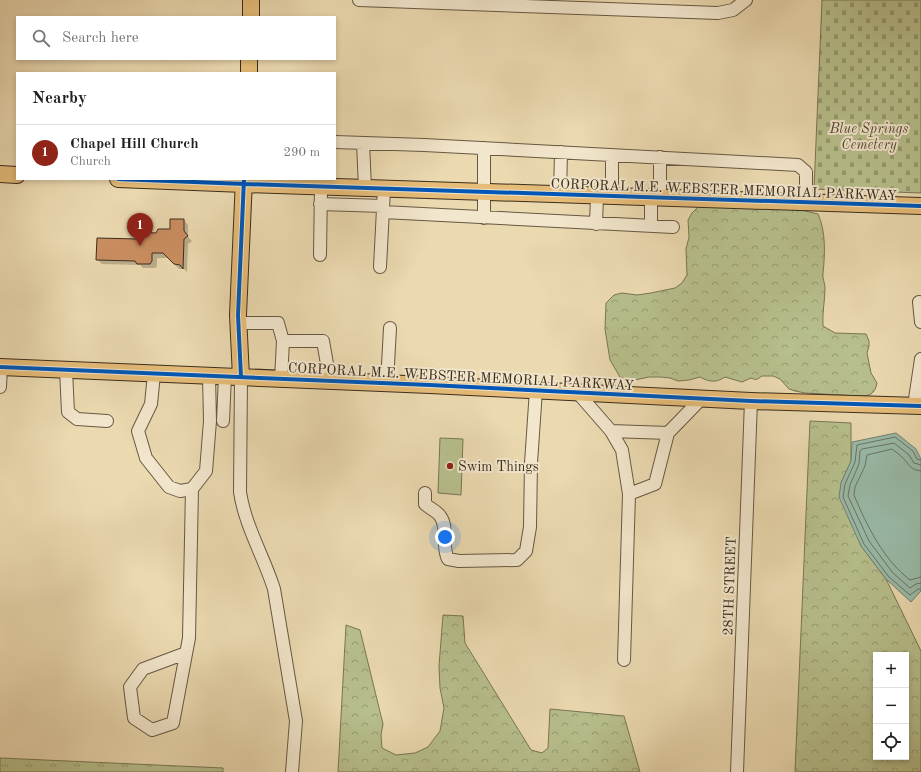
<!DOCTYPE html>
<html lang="en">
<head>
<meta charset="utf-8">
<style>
	body { margin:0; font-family:"Old Standard TT",serif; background:#f2f2f2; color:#202124 }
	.controls { position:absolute; right:12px; bottom:12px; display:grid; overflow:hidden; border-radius:0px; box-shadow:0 2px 6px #0003 }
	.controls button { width:36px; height:36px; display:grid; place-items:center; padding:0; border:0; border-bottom:1px solid #e0e0e0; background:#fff; color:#202124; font:20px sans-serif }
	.you { position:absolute; left:445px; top:537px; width:14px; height:14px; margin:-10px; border:3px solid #fff; border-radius:50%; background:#1a73e8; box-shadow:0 0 0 6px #1a73e833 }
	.badge { display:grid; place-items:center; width:26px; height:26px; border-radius:50%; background:#8f2418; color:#fff; font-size:13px; font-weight:700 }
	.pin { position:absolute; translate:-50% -33px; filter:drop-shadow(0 1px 2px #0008) }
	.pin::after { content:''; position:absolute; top:21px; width:14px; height:12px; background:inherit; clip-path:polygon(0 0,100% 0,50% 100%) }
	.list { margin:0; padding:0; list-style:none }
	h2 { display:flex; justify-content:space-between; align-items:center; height:52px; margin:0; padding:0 16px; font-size:17px }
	h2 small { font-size:13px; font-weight:400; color:#757577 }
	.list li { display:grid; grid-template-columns:26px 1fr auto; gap:12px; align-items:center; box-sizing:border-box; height:56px; padding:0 16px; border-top:1px solid #e0e0e0 }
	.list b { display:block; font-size:15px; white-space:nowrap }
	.list p { margin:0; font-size:13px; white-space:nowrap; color:#757577 }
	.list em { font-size:13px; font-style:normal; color:#757577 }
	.icon { flex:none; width:22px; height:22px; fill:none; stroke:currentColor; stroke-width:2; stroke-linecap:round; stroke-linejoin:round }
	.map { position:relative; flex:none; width:921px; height:772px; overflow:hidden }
	.search { position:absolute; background:#fff; box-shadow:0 2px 6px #0003; left:16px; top:16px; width:320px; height:44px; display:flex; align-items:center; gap:10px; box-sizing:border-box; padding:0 14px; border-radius:0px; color:#757577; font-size:15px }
	.panel { position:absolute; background:#fff; box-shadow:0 2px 6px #0003; left:16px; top:72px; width:320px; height:108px; border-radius:0px }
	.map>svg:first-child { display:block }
	.grass { fill:url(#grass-tufts); stroke:#787655 }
	.forest { fill:url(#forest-crowns); stroke:#787655; fill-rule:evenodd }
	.cemetery { fill:url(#cemetery-stones); stroke:#787655 }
	.garden { fill:#b7bf8c; stroke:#787655 }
	.water { fill:#99baa8; stroke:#738271 }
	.shadow { fill:#0003 }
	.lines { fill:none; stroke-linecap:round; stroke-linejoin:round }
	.shore { stroke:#6a7463; stroke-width:1 }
	.building { fill:#cb8e60; stroke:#3a2d1e }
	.minor-casing { stroke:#665842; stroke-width:14 }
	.major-casing { stroke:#3a2d1e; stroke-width:18 }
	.minor { stroke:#f2e6cc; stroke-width:12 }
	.major { stroke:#e6bc78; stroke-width:16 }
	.cycleway-casing { stroke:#f2e6cc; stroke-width:6 }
	.cycleway { stroke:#0057b8; stroke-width:4 }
	.poi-dot { fill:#8f2418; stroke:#f2e6cc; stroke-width:1.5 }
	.labels { text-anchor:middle; stroke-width:4; stroke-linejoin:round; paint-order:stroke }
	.park-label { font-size:14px; font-style:italic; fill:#534a34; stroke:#f2e6cc }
	.street-label { font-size:14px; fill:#3a2d1e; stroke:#f2e6cc }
	.poi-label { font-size:14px; fill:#3a2d1e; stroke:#f2e6cc; text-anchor:start }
</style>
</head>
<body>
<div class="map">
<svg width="921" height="772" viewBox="0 0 921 772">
	<defs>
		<pattern id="grass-tufts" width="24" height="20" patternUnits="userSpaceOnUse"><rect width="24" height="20" fill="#b7bf8c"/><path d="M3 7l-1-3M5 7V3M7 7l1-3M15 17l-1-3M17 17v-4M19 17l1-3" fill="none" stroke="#969c72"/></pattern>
		<pattern id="forest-crowns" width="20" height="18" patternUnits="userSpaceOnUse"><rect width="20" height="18" fill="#b7bf8c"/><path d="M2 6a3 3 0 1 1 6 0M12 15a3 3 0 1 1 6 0" fill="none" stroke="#969c72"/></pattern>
		<pattern id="cemetery-stones" width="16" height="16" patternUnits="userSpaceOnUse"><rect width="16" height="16" fill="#b7bf8c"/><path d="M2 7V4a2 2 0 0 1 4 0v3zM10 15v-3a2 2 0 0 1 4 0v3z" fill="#969c72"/></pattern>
	</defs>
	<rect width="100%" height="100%" fill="#ebd9b0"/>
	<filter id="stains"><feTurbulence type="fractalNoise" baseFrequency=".005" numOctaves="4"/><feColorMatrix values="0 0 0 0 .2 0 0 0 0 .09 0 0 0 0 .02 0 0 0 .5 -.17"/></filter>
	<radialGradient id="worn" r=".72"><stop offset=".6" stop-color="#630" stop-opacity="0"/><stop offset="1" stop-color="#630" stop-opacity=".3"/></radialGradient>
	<!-- grass -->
	<path class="grass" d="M0,758l223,10v4h-223z"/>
	<!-- forest -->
	<path class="forest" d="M699,206l102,4 17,4c8,17 7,41 5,59 -1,5 2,10 2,15 0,13 -3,25 -2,38l12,7 31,1 3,7v5l-2,7 4,20 6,10c-2,10 -6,13 -16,13l-56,-3 -10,-2 -6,-2 -9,-10 -7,-3h-11c-5,3 -5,5 -11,2l-9,4 -17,-5c-9,6 -16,5 -25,0l-11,3 -11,1 -8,-3 -9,-1h-12l-19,4 -10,-4 -10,-17 -5,-31 1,-26 8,-8 8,-2 15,2 14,-2 24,-5 7,-5 5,-8 -1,-26 3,-12 -1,-17 4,-7z
		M810,421l41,2v38l-10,22 20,63 25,33 35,72v121h-126zM876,655h30v102h-30z
		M443,615l20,1 2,27 66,107 11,3 6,-5 2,-39 74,7 16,56h-302l8,-147 14,5 23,94 -2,11 1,13 14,7 19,-2 13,-6 12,-16 4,-23 -4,-20 -1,-22z"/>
	<!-- cemetery -->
	<path class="cemetery" d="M822,0h99v193l-107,-4z"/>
	<!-- garden -->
	<path class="garden" d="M440,438l23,1 -2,56 -23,-2z"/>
	<!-- water -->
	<path class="water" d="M896,433l20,16 5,10v132l-10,11 -25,-23 -25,-33 -22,-49 2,-14 10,-22 1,-19z"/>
	<!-- shadow -->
	<path class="shadow" d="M184,220l4,5v12l4,4 -4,3 -1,28 -3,-3h-5l-10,-11h-12v8l-2,2h-12l-3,-3 -38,-1 -5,-5 60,-25 14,-4z"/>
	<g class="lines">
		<!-- shore -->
		<path class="shore" d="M921,460l-4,-1 -4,-8 -18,-14 -38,8 -2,17 -10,22 -2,13 21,47 25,33 21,18 8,-6h3
			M921,465l-7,-2 -5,-8 -15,-12 -32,6 -2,2 -1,13 -9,21 -2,11 21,45 24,32 17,15 6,-4 5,-1
			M921,471c-11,-1 -12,-7 -18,-13 -3,-3 -7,-6 -11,-9l-25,6 -2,11 -10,21 -1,8c13,31 29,64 56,85l11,-3"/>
	</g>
	<!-- building -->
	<path class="building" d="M170,219h14v12l4,5 -4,3 -1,30 -3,-4 -6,-1 -11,-11h-11v8l-2,3h-13l-2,-3 -39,-1 1,-22 41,1v-7l18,1 2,-4h12z"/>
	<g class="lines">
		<!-- minor casing -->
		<g class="minor-casing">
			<path id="minor" d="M359,0l359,13 15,-3 13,-10
				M335,142l89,3 374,20 8,7v30
				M363,143l2,45
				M484,148v70
				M612,155v41
				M560,194l1,-42
				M660,197v-40
				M320,204l63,2
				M383,212l290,15
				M596,224l1,-28
				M651,226v-29
				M320,255l1,-68
				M380,267l4,-78
				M919,302l2,20
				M238,323h40l5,18 -2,38
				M283,341h40l7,40
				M66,370l2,42 9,7 30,2
				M154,374l-3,30 -13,27 8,27 23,29 11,4 12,-2 14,-18 4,-50 -1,-45
				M241,377l-1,115c5,34 24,65 34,97l22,132 -4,51
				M387,383l3,-55
				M0,387l1,-20
				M577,392l34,39 11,19 7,44 -5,166
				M914,406l7,-47
				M223,421l2,-45
				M611,431l57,2
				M425,493v11c4,4 12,7 15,12 9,11 1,30 8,43l11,2 58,-1 9,-9 4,-24 1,-64 5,-73
				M629,494l26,-10 13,-51 34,-35
				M186,653l-43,16 -13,18 4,31 18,12 21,-7 16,-85 3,-149
				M737,772l14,-371"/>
		</g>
		<!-- major casing -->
		<g class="major-casing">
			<path id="major" d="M251,17v-17
				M249,73v-14
				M0,174l17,1
				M118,179l126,5 677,22
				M0,367l430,18 321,16 170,5
				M241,377l-3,-62 6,-136"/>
		</g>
		<!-- minor -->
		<use href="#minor" class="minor"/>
		<!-- major -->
		<use href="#major" class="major"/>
		<!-- cycleway casing -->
		<g class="cycleway-casing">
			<path id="cycleway" d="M118,179l126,5 677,22
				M0,367l430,18 321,16 170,5
				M241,377l-3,-62 6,-136"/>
		</g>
		<!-- cycleway -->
		<use href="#cycleway" class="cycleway"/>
	</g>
	<!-- markers -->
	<circle class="poi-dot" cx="450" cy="466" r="4"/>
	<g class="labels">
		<!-- park labels -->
		<g class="park-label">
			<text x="869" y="133">Blue Springs<tspan x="869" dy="16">Cemetery</tspan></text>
		</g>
		<!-- street labels -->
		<g class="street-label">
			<text transform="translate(724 189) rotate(2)" y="5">CORPORAL M.E. WEBSTER MEMORIAL PARKWAY</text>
			<text transform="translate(461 376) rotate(3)" y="5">CORPORAL M.E. WEBSTER MEMORIAL PARKWAY</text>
			<text transform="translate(729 586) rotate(-88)" y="5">28TH STREET</text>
		</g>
		<!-- poi labels -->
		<g class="poi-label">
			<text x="458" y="471">Swim Things</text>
		</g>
	</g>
	<rect width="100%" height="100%" filter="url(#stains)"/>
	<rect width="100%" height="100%" fill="url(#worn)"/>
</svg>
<div class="controls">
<button>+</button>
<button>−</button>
<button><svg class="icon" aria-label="locate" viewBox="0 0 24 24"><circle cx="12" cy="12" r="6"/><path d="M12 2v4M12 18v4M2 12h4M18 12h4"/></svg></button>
</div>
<div class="you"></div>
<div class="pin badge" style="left:140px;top:246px">1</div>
<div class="search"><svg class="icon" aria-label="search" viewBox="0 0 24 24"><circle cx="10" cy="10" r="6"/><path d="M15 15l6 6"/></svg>Search here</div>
<section class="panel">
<h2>Nearby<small></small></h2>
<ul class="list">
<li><span class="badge">1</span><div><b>Chapel Hill Church</b><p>Church</p></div><em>290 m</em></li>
</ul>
</section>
</div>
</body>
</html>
